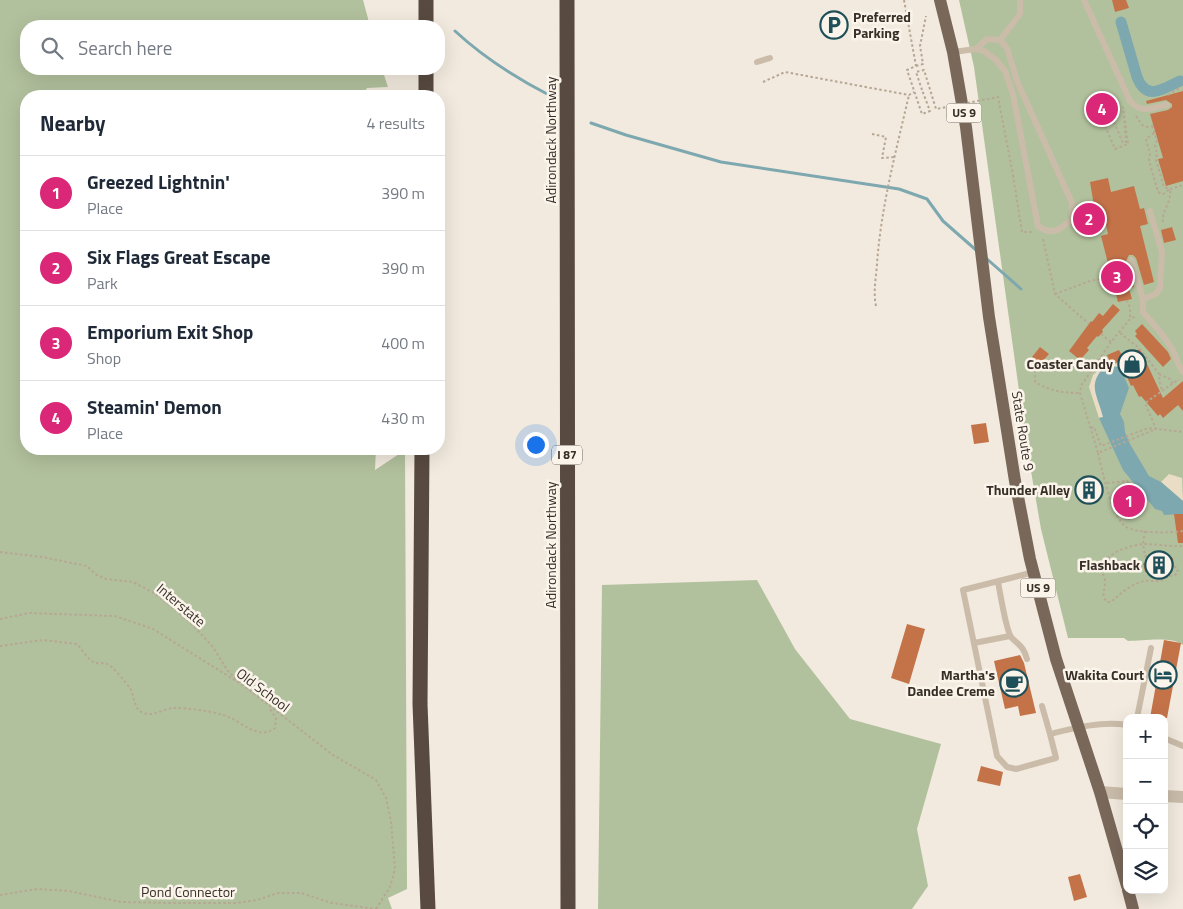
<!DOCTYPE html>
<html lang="en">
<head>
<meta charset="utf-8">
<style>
	body { margin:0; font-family:"Titillium Web",sans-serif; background:#f2f2f3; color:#1f2937 }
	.controls { position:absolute; right:15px; bottom:15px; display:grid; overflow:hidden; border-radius:10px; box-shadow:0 5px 20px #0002 }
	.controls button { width:45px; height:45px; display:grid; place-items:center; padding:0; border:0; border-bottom:1px solid #e0e1e3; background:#fff; color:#1f2937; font:25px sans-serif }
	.you { position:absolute; left:535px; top:444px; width:18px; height:18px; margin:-12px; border:4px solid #fff; border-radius:50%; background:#1a73e8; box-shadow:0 0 0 8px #1a73e833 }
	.badge { display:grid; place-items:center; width:32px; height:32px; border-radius:50%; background:#db2777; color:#fff; font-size:16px; font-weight:700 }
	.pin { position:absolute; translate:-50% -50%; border:2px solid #fff; box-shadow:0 1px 5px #0006 }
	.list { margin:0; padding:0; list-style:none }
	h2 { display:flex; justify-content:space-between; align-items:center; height:65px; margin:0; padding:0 20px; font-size:21px }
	h2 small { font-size:16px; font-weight:400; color:#747a83 }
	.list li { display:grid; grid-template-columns:32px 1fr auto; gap:15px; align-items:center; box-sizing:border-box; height:75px; padding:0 20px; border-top:1px solid #e0e1e3 }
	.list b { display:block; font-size:19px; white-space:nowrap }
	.list p { margin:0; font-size:16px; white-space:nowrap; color:#747a83 }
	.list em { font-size:16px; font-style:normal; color:#747a83 }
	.icon { flex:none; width:28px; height:28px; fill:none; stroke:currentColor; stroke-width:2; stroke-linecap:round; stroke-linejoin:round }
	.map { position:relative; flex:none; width:1183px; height:909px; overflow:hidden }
	.search { position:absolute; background:#fff; box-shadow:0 5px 20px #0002; left:20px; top:20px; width:425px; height:55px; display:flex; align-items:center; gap:12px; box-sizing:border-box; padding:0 18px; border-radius:20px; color:#747a83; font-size:19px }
	.panel { position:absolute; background:#fff; box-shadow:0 5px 20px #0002; left:20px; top:90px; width:425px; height:365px; border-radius:20px }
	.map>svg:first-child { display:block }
	.green { fill:#b2c19d }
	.plaza { fill:#eaddc5 }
	.water { fill:#7da8af }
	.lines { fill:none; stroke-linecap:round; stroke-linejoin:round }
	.stream { stroke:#7da8af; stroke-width:3 }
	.canal { stroke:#7da8af; stroke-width:11 }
	.building { fill:#c47349 }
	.path { stroke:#b6a693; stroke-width:2; stroke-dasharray:2.5 2.5; stroke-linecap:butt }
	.service { stroke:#cabca9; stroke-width:6 }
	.tertiary { stroke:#cabca9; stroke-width:12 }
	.primary { stroke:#79685a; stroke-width:12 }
	.motorway { stroke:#584a40; stroke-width:15 }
	.path-bridge { stroke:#b6a693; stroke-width:2; stroke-dasharray:2.5 2.5; stroke-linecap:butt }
	.labels { text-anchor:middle; stroke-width:5; stroke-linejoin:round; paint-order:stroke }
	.shield { fill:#faf4ea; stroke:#726a63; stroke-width:1 }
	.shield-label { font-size:12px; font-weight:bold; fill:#382f29 }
	.poi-label { font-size:14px; font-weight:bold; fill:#382f29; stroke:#faf4ea; text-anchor:end }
	.street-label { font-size:14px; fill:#382f29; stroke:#faf4ea }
</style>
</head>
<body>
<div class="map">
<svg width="1183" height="909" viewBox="0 0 1183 909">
	<rect width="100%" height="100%" fill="#f2eade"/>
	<!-- green -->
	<path class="green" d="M0,0h363l7,26h-344v43h356l6,18 -21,1 -5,8h-336v353h350l-1,21 30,-20 2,439 -19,9 4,11h-392z
		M959,0h224v645c-12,-9 -40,-4 -55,-4l-4,-3h-56l-27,-109 -14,-81 -53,-381z
		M757,580l38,69 55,70 91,25 -24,85 11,57 -16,23h-314l4,-324z"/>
	<!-- plaza -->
	<path class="plaza" d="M1106,363h4l1,2 7,-2 2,4 -15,-1 -2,51 -4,1 -10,-31 4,-12z
		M1169,474l13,4 1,23 -22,-19z"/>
	<!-- water -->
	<path class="water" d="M1105,366l15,1 9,21 -9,26 4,8 1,10 5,12 19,32 12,6 22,19v13l-19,1 -2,-4 -7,-2 -32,-39 -24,-52 4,-1c-6,-23 -16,-32 2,-51z"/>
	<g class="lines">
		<!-- stream -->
		<path class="stream" d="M455,31c27,25 61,47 94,64
			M591,123l35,12 95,27 178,27 28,10 16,22 33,29
			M987,259l34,30"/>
		<!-- canal -->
		<path class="canal" d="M1121,22l16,55c10,25 25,12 43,4"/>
	</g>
	<!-- building -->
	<path class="building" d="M1112,0h14l3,8 -14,4z
		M1183,91v90l-17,5 -8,-27 5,-1 -13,-44 18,-4 4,-3v-3l-6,-4 -19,4 -1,-3z
		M1101,92l14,29 -11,5 -14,-28z
		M1108,178l3,14 23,-6 6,23 4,-1 4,16 -8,2 14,56 -10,3 -8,-27 -3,-3h-4l-3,6 8,26 -5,2 3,10 -14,3 -17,-66 7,-2 -4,-18 -8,2 -6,-36z
		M1172,227l4,13 -12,3 -3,-13z
		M1113,304l7,6 -18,20 1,2 -5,5 -1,-1 -10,12 2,2 -9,10 -11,-9 22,-30 1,1 7,-9 4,3z
		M1142,324l26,28 3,7 -8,8 -28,-31 2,-2 -2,-3z
		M1040,347l9,7 -9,10 -8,-7z
		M1140,349l23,49 20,-17v30l-5,-6 -15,13 -3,-4 -2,2 -17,-20 -2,1 -6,-12 -2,1 -11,-25 -9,4 -4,-10 12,-5 4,7z
		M986,423l3,19 -15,2 -3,-19z
		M1091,479l9,7 -12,15 -9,-7z
		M1174,514h9v29h-5z
		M1173,558l1,9 -29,5 -2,-9z
		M907,624l18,5 -16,55 -18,-6z
		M1164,640l17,3 -14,75h-17z
		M1020,655l4,8 12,50 -16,3 -2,-10 -13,3 -11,-48z
		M981,766l22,6 -3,14 -23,-5z
		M1080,874l7,23 -13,4 -6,-24z"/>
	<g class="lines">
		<!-- path -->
		<path class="path" d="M904,0l12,66 -9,4 15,44 8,-3 -8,-21
			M916,66l7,-2 -3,-18 6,-30
			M763,82l22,-10 124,23 5,-3
			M1168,95l12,-7
			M1136,116l6,9 5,2 6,-1
			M1114,122l9,21 3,-1 -3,-35
			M1105,126l10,23 13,-5 -5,-37
			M1152,126l5,14 -2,6 2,7 -1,7 8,27 6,2 13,-4
			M1154,133l-8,6 4,15 -1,7 9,31 5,2 7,-5
			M872,134l14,3 -4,21 13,-1
			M1013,175l9,57h10
			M1163,222c-2,-10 9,-20 7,-33
			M1043,239l12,55 34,30
			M1055,294l35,-13 22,-4
			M1127,300l3,8v11
			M876,306c-3,-14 0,-28 1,-42 4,-57 19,-113 32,-169
			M1120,333l19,15 20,26 1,11 2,5
			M1101,334l10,8 19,-23 6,-3
			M1111,342l-30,44 -1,7 18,60 58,-24 -11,-26 34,-24
			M1040,364l-5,1v17c15,9 28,11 45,11
			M1159,374l11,5 3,4
			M1091,428l3,-1 7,19 47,-18 35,4
			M1098,453c4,17 14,64 27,73 10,8 45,7 58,5
			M1107,483l20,-2 10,12 7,18 -3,1 -5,-15 -13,4 6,18 -3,1 -5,-18 -8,3
			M1145,531l-2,13 2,12 12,-2 2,6
			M0,552l42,5 45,9 8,8 11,5 27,3 21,11 34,27 25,27 14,23 13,13
			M1159,570l17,-3 2,5 -4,4c-6,-1 -9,3 -14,5 -5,1 -11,-1 -16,0 -13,3 -23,12 -33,21h-4c-7,-8 -1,-13 -2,-22 -1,-4 -3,-7 -3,-12 2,-15 29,-23 42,-24 13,0 26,3 39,2
			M0,619l29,-6 86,3 38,13 91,57 89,69 43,25 10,18 5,23 4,48 -5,18 -14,22
			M0,646l43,-6 34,4c5,5 9,13 15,17 4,4 9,1 15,3 5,1 19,19 23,24 5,9 3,22 14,25 9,4 21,-5 30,-5 14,0 36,3 49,7 17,4 34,27 52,13l1,-10 -6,-9
			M0,895l37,-6 32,2 52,11 48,1h67l21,-3 21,-7h23l31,10 44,6"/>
		<!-- service -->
		<path class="service" d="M1084,0l46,101c12,13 20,7 37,4
			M1000,40l20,-26v-14
			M953,52l23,-3 8,2 12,9 9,11 8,23 25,132c14,10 22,4 34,-7v-16l-55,-122 -10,-33 -7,-8 -13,-1 -11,10
			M757,62l13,-4
			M1150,211l12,41 -2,36 -4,6 -13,5v13c9,11 20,22 28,35 5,8 6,17 12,25
			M1131,260l12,39
			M1034,572l-71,18 34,166 10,11 9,2 40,-11 -6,-24c24,-6 51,-13 77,-9
			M998,582c2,10 8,48 13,55 8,9 12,8 16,22
			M974,643l36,-7
			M1042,706l8,28
			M1137,718l14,-70
			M1164,738l19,8"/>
		<!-- tertiary -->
		<path class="tertiary" d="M1100,792l27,2
			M1164,796l19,1"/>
		<!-- primary -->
		<path class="primary" d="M940,0l13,52 13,75 23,190 26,164 15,78 26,100 44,133 27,94
			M1128,890l5,19"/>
		<!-- motorway -->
		<path class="motorway" d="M567,0l1,909
			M426,26v-26
			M426,96v-27
			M422,449l-2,255 8,205"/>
		<!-- path-bridge -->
		<path class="path-bridge" d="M922,90l-6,-18 8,-2 12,39 62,-12 15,78"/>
	</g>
	<!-- icons -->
	<defs>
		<g id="parking-ring" transform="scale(1.4375)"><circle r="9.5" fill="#faf4ea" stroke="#1f5059" stroke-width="1.5"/><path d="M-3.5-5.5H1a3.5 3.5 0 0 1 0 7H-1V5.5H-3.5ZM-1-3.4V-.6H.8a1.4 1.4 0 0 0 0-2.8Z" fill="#1f5059"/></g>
		<g id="shop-ring" transform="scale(1.4375)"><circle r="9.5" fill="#faf4ea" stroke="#1f5059" stroke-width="1.5"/><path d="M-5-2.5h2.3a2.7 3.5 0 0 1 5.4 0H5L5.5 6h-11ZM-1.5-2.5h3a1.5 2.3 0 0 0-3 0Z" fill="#1f5059"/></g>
		<g id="building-ring" transform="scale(1.4375)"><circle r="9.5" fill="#faf4ea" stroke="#1f5059" stroke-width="1.5"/><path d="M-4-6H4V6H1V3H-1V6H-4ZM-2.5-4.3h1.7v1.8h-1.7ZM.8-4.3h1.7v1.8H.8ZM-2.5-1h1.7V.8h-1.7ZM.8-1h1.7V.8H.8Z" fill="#1f5059"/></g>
		<g id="hotel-ring" transform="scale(1.4375)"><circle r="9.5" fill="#faf4ea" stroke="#1f5059" stroke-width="1.5"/><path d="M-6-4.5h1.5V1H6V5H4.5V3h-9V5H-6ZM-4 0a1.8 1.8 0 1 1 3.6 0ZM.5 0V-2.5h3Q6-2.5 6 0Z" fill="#1f5059"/></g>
		<g id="cafe-ring" transform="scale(1.4375)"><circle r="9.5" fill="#faf4ea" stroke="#1f5059" stroke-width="1.5"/><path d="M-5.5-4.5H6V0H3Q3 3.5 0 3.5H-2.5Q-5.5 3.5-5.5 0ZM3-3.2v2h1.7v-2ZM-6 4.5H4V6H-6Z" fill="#1f5059"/></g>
	</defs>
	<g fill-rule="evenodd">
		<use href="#parking-ring" x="834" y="25"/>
		<use href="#shop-ring" x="1132" y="364"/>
		<use href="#building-ring" x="1089" y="490"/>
		<use href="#building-ring" x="1159" y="565"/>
		<use href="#hotel-ring" x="1163" y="675"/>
		<use href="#cafe-ring" x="1014" y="683"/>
	</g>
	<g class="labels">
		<!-- shield labels -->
		<g class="shield">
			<rect x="946.5" y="103.5" width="35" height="19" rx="4"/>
			<rect x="552" y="445.5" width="30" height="19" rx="4"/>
			<rect x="1020.5" y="578.5" width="35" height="19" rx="4"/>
		</g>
		<g class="shield-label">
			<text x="964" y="117">US 9</text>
			<text x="567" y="459">I 87</text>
			<text x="1038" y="592">US 9</text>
		</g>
		<!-- poi labels -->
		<g class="poi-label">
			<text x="853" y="22" text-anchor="start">Preferred<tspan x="853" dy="16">Parking</tspan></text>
			<text x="1113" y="369">Coaster Candy</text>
			<text x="1070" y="495">Thunder Alley</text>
			<text x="1140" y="570">Flashback</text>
			<text x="995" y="680">Martha's<tspan x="995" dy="16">Dandee Creme</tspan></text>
			<text x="1144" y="680">Wakita Court</text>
		</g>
		<!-- street labels -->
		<g class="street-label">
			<text transform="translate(551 140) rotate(-90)" y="5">Adirondack Northway</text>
			<text transform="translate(1023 431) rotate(81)" y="5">State Route 9</text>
			<text transform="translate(551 545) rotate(-90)" y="5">Adirondack Northway</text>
			<text transform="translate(181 605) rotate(40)" y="5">Interstate</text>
			<text transform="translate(263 690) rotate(37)" y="5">Old School</text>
			<text x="188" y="897">Pond Connector</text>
		</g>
	</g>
</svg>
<div class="controls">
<button>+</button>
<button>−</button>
<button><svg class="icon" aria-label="locate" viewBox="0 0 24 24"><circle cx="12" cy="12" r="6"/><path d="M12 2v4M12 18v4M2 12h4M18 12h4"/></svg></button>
<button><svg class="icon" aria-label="layers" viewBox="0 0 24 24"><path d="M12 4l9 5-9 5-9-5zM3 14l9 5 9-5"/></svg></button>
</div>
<div class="you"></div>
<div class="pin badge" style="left:1129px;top:501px">1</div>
<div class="pin badge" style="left:1089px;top:219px">2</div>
<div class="pin badge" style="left:1117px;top:277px">3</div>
<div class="pin badge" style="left:1102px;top:109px">4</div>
<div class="search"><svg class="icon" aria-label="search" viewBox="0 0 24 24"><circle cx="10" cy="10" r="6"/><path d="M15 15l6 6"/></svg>Search here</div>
<section class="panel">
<h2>Nearby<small>4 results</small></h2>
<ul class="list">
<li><span class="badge">1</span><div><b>Greezed Lightnin'</b><p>Place</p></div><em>390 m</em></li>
<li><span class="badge">2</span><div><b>Six Flags Great Escape</b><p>Park</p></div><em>390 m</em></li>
<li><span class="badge">3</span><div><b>Emporium Exit Shop</b><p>Shop</p></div><em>400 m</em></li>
<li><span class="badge">4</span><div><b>Steamin' Demon</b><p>Place</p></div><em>430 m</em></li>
</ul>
</section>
</div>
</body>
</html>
